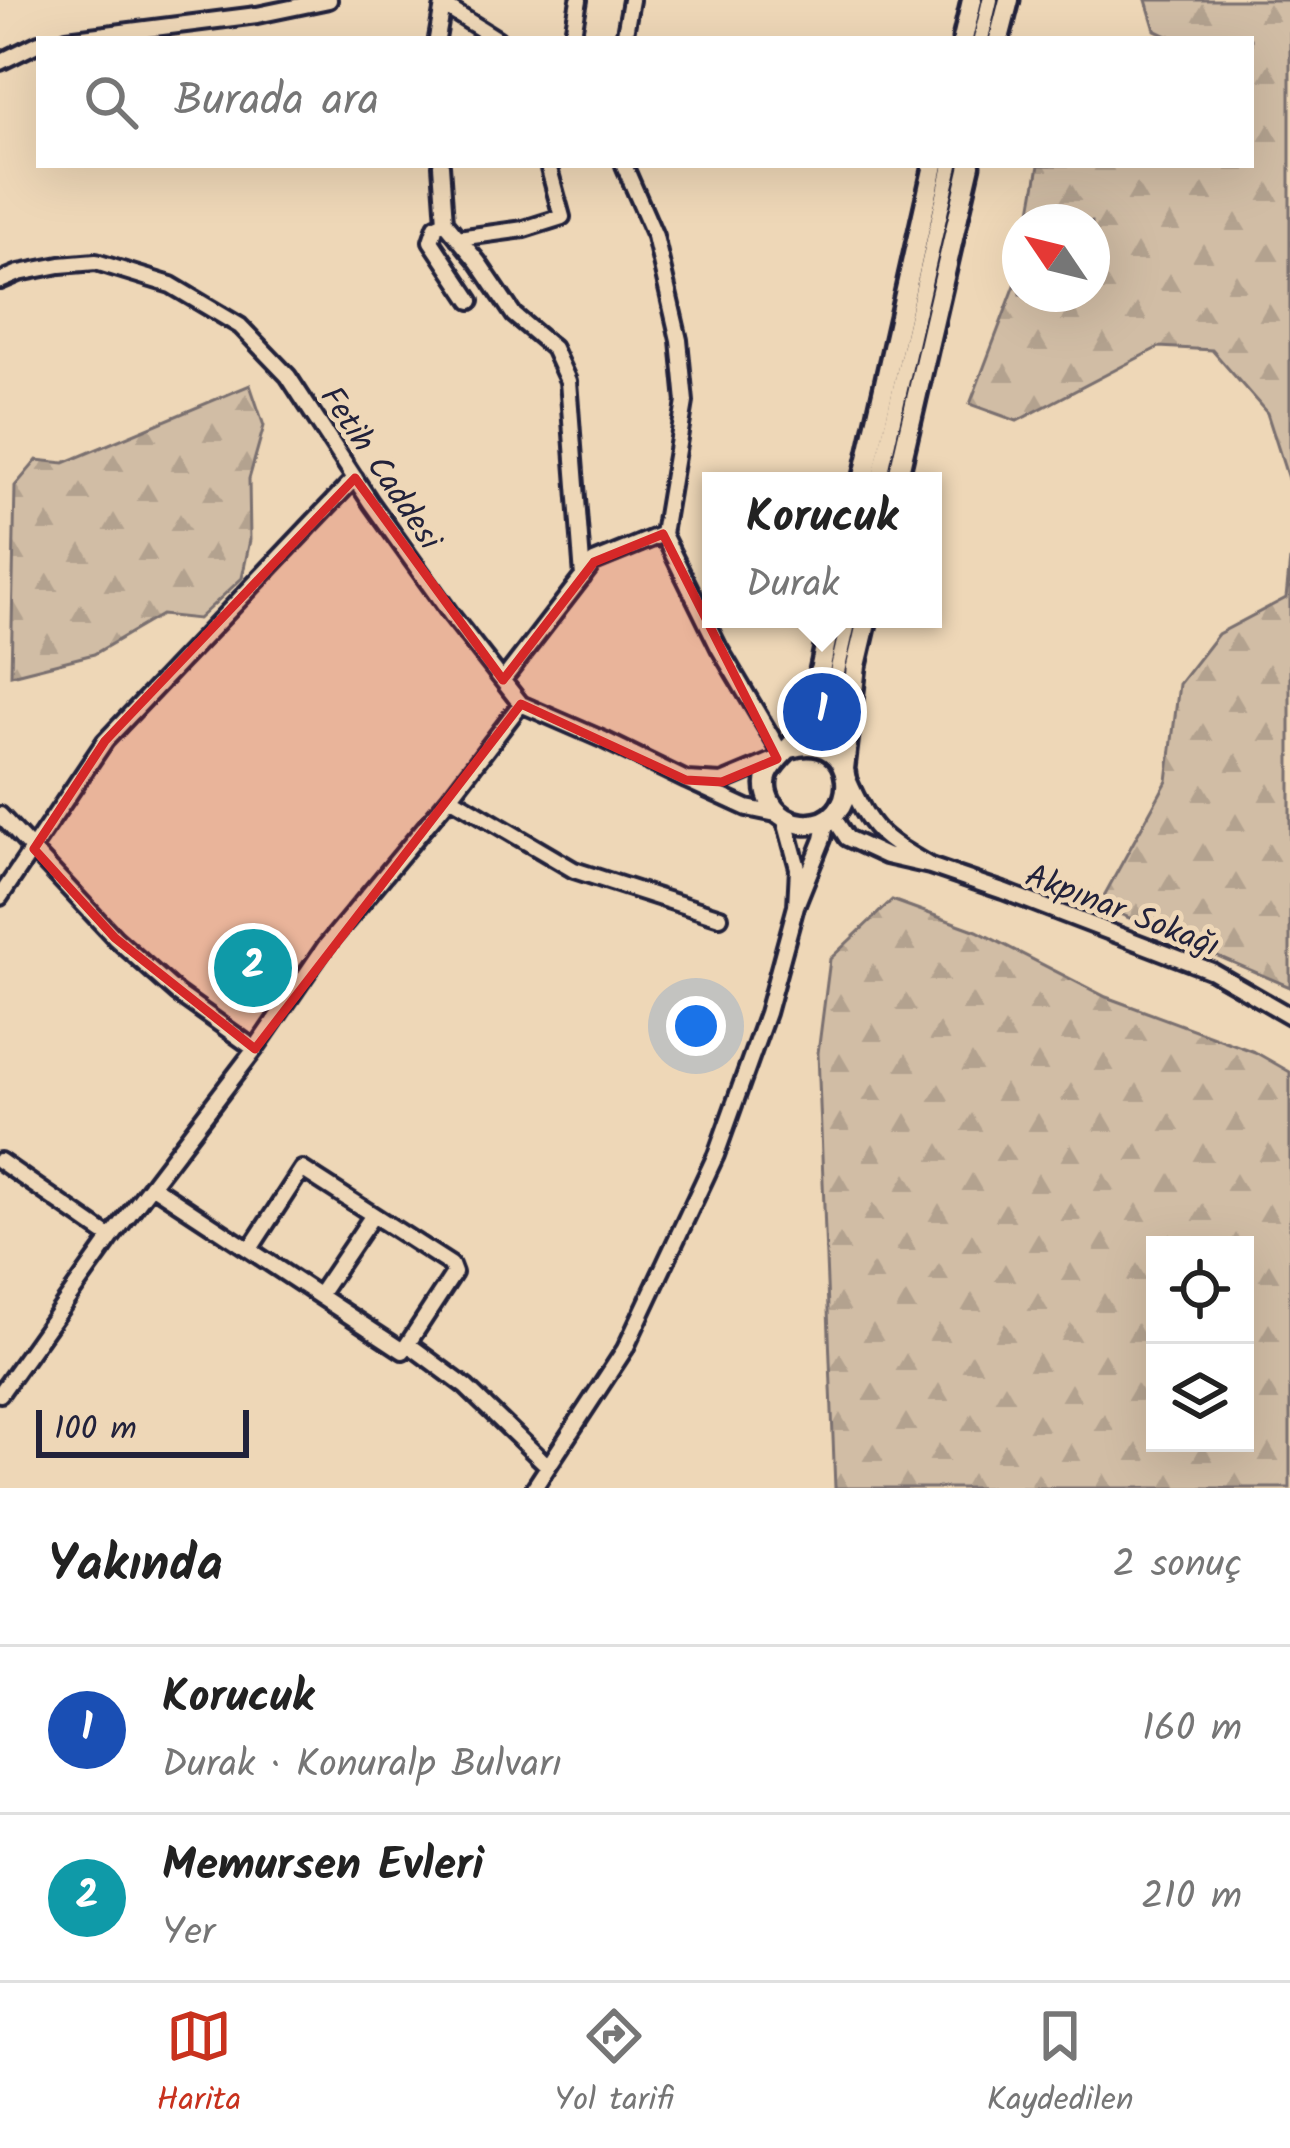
<!DOCTYPE html>
<html lang="tr">
<head>
<meta charset="utf-8">
<style>
	body { margin:0; font-family:Kalam,sans-serif; background:#f6f6f6; color:#222 }
	.controls { position:absolute; right:36px; bottom:36px; display:grid; overflow:hidden; border-radius:0px; box-shadow:0 12px 48px #0002 }
	.controls button { width:108px; height:108px; display:grid; place-items:center; padding:0; border:0; border-bottom:3px solid #e0e0e0; background:#fff; color:#222; font:60px sans-serif }
	.compass { position:absolute; left:1002px; top:204px; width:108px; height:108px; border-radius:50%; background:#fff; box-shadow:0 12px 48px #0002; rotate:305deg }
	.scale { position:absolute; left:36px; bottom:30px; width:213px; box-sizing:border-box; padding-left:12px; border:6px solid #22223b; border-top:0; font-size:33px; line-height:42px; white-space:nowrap; color:#22223b; -webkit-text-stroke:9px #eed7b7; paint-order:stroke }
	.you { position:absolute; left:696px; top:1026px; width:42px; height:42px; margin:-30px; border:9px solid #fff; border-radius:50%; background:#1a73e8; box-shadow:0 0 0 18px #1a73e833 }
	.badge { display:grid; place-items:center; width:78px; height:78px; border-radius:50%; background:#c8321e; color:#fff; font-size:39px; font-weight:700 }
	.pin { position:absolute; translate:-50% -50%; border:6px solid #fff; box-shadow:0 3px 12px #0006 }
	.popup { position:absolute; left:702px; top:472px; width:240px; height:156px; box-sizing:border-box; display:grid; place-content:center; border-radius:0px; background:#fff; filter:drop-shadow(0 3px 9px #0005); font-size:39px; white-space:nowrap; color:#767676 }
	.popup b { font-size:45px; color:#222 }
	.popup::after { content:''; position:absolute; left:50%; top:100%; margin-left:-24px; border:24px solid transparent; border-top-color:#fff }
	.list { margin:0; padding:0; list-style:none }
	h2 { display:flex; justify-content:space-between; align-items:center; height:156px; margin:0; padding:0 48px; font-size:51px }
	h2 small { font-size:39px; font-weight:400; color:#767676 }
	.list li { display:grid; grid-template-columns:78px 1fr auto; gap:36px; align-items:center; box-sizing:border-box; height:168px; padding:0 48px; border-top:3px solid #e0e0e0 }
	.list b { display:block; font-size:45px; white-space:nowrap }
	.list p { margin:0; font-size:39px; white-space:nowrap; color:#767676 }
	.list em { font-size:39px; font-style:normal; color:#767676 }
	.icon { flex:none; width:66px; height:66px; fill:none; stroke:currentColor; stroke-width:2; stroke-linecap:round; stroke-linejoin:round }
	.map { position:relative; flex:none; width:1290px; height:1488px; overflow:hidden }
	.search { position:absolute; background:#fff; box-shadow:0 12px 48px #0002; left:36px; right:36px; top:36px; height:132px; display:flex; align-items:center; gap:30px; box-sizing:border-box; padding:0 42px; border-radius:0px; color:#767676; font-size:45px }
	.sheet { height:492px; background:#fff }
	nav { display:flex; justify-content:space-around; align-items:center; box-sizing:border-box; height:168px; border-top:3px solid #e0e0e0; background:#fff; font-size:33px; color:#767676 }
	nav a { display:grid; justify-items:center; gap:6px }
	nav .on { color:#c8321e }
	.map>svg:first-child { display:block }
	.forest { fill:url(#forest-firs); stroke:#7a7070; stroke-width:3; fill-rule:evenodd }
	.lines { fill:none; stroke-linecap:round; stroke-linejoin:round }
	.minor-casing { stroke:#22223b; stroke-width:22 }
	.major-casing { stroke:#22223b; stroke-width:27 }
	.minor { stroke:#eed7b7; stroke-width:14 }
	.major { stroke:#eed7b7; stroke-width:18 }
	.marked { fill:#d62828; fill-opacity:0.2; stroke:#d62828; stroke-width:9; stroke-linejoin:round }
	.labels { text-anchor:middle; stroke-width:10; stroke-linejoin:round; paint-order:stroke }
	.street-label { font-size:33px; fill:#22223b; stroke:#eed7b7 }
</style>
</head>
<body>
<div class="map">
<svg width="1290" height="1488" viewBox="0 0 1290 1488">
	<defs>
		<pattern id="forest-firs" width="22" height="20" patternUnits="userSpaceOnUse" patternTransform="scale(3)"><rect width="22" height="20" fill="#d1bda5"/><path d="M5 1l3.5 6h-7zM16 11l3.5 6h-7z" fill="#b3a28f"/></pattern>
	</defs>
	<rect width="100%" height="100%" fill="#eed7b7"/>
	<filter id="ink" filterUnits="userSpaceOnUse"><feTurbulence type="fractalNoise" baseFrequency=".00833" numOctaves="2"/><feDisplacementMap in="SourceGraphic" scale="24" xChannelSelector="R" yChannelSelector="G"/><feConvolveMatrix kernelMatrix="1 2 1 2 8 2 1 2 1" color-interpolation-filters="sRGB"/></filter>
	<g filter="url(#ink)">
		<!-- forest -->
		<path class="forest" d="M1146,0h144v485l-23,-72 -55,-63 -53,-3 -142,74 -47,-17 50,-132v22h72v-72h-63l10,-57h212v-126h-77l-19,-9z
			M250,385l14,41 -15,53 1,61 -8,38 -44,41 -37,-4 -67,39 -83,21 4,-189 22,-26 27,3z
			M1290,560v427l-191,-82 68,-124 12,-97 39,-50 68,-36z
			M892,900l85,31 129,66 149,55 35,20v416h-455l-17,-435 12,-94zM1155,1245h90v198h-90z"/>
		<g class="lines">
			<!-- minor casing -->
			<g class="minor-casing">
				<path id="minor" d="M441,0l2,5 54,34
					M67,39l190,-24 72,-15
					M437,39l6,-34
					M572,39l7,-39
					M624,39l7,-39
					M981,39l9,-39
					M0,62l39,-19
					M441,165l4,57 33,40 36,53 39,33 15,33 15,196
					M624,165l31,71 24,104 6,62 -22,132 56,114 62,105
					M445,222l-9,4 -5,15 40,60
					M458,238l66,-9 38,-12 -14,-52
					M0,281l19,-8 41,-8 36,-3 75,23 69,41 48,50 83,127 81,113 69,88 83,36 82,40
					M879,481l72,-316
					M503,680l91,-118 69,-28
					M820,747l29,-128
					M777,759l-55,23 -36,-2 61,28 34,7
					M450,797l124,73 146,47
					M0,815l115,123 62,55 78,56
					M832,815l15,23 39,18 44,10c-49,-29 -59,-34 -82,-87
					M784,817l14,51 -2,38 27,-67 4,-20
					M930,866l73,25 209,80 78,45
					M0,897l105,-156 250,-263
					M0,1161l111,77
					M151,1185l252,166 51,-78 -3,-8 -149,-96 -52,80
					M319,1295l54,-80
					M408,1344l58,43 82,79
					M0,1394l111,-156 144,-189 70,-102 125,-150 71,-93
					M534,1488l91,-139 91,-194 51,-142 29,-107"/>
			</g>
			<!-- major casing -->
			<g class="major-casing">
				<path id="major" d="M963,39l9,-39
					M999,39l10,-39
					M863,481l71,-316
					M897,481l73,-316
					M790,748c71,-21 74,81 13,76 -12,-1 -25,-9 -31,-19 -22,-38 21,-51 32,-78 13,-31 19,-75 27,-108
					M844,769l12,-103 11,-47"/>
			</g>
			<!-- minor -->
			<use href="#minor" class="minor"/>
			<!-- major -->
			<use href="#major" class="major"/>
		</g>
	</g>
	<!-- marked area -->
	<path class="marked" d="M355,478l148,202 91,-118 69,-28 114,225 -55,23 -36,-2 -165,-76 -266,345 -140,-111 -81,-89 71,-108z"/>
	<g class="labels">
		<!-- street labels -->
		<g class="street-label">
			<text transform="translate(382 467) rotate(56)" y="12">Fetih Caddesi</text>
			<text transform="translate(1123 909) rotate(21)" y="12">Akpınar Sokağı</text>
		</g>
	</g>
</svg>
<div class="controls">
<button><svg class="icon" aria-label="locate" viewBox="0 0 24 24"><circle cx="12" cy="12" r="6"/><path d="M12 2v4M12 18v4M2 12h4M18 12h4"/></svg></button>
<button><svg class="icon" aria-label="layers" viewBox="0 0 24 24"><path d="M12 4l9 5-9 5-9-5zM3 14l9 5 9-5"/></svg></button>
</div>
<svg class="compass" viewBox="-18 -18 36 36"><path d="M0-13l5 13h-10z" fill="#e53935"/><path d="M0 13l5-13h-10z" fill="#767676"/></svg>
<div class="scale">100 m</div>
<div class="you"></div>
<div class="pin badge" style="left:822px;top:712px;background:#1a4fb4">1</div>
<div class="popup"><b>Korucuk</b>Durak</div>
<div class="pin badge" style="left:253px;top:968px;background:#0f9aa8">2</div>
<div class="search"><svg class="icon" aria-label="search" viewBox="0 0 24 24"><circle cx="10" cy="10" r="6"/><path d="M15 15l6 6"/></svg>Burada ara</div>
</div>
<section class="sheet">
<h2>Yakında<small>2 sonuç</small></h2>
<ul class="list">
<li><span class="badge" style="background:#1a4fb4">1</span><div><b>Korucuk</b><p>Durak · Konuralp Bulvarı</p></div><em>160 m</em></li>
<li><span class="badge" style="background:#0f9aa8">2</span><div><b>Memursen Evleri</b><p>Yer</p></div><em>210 m</em></li>
</ul>
</section>
<nav>
<a class="on"><svg class="icon" aria-label="map" viewBox="0 0 24 24"><path d="M3 6l6-2 6 2 6-2v14l-6 2-6-2-6 2zM9 4v14M15 6v14"/></svg>Harita</a>
<a><svg class="icon" aria-label="directions" viewBox="0 0 24 24"><path d="M12 3l9 9-9 9-9-9zM9 14v-3h6M13 9l2 2-2 2"/></svg>Yol tarifi</a>
<a><svg class="icon" aria-label="saved" viewBox="0 0 24 24"><path d="M7 4h10v16l-5-4-5 4z"/></svg>Kaydedilen</a>
</nav>
</body>
</html>
